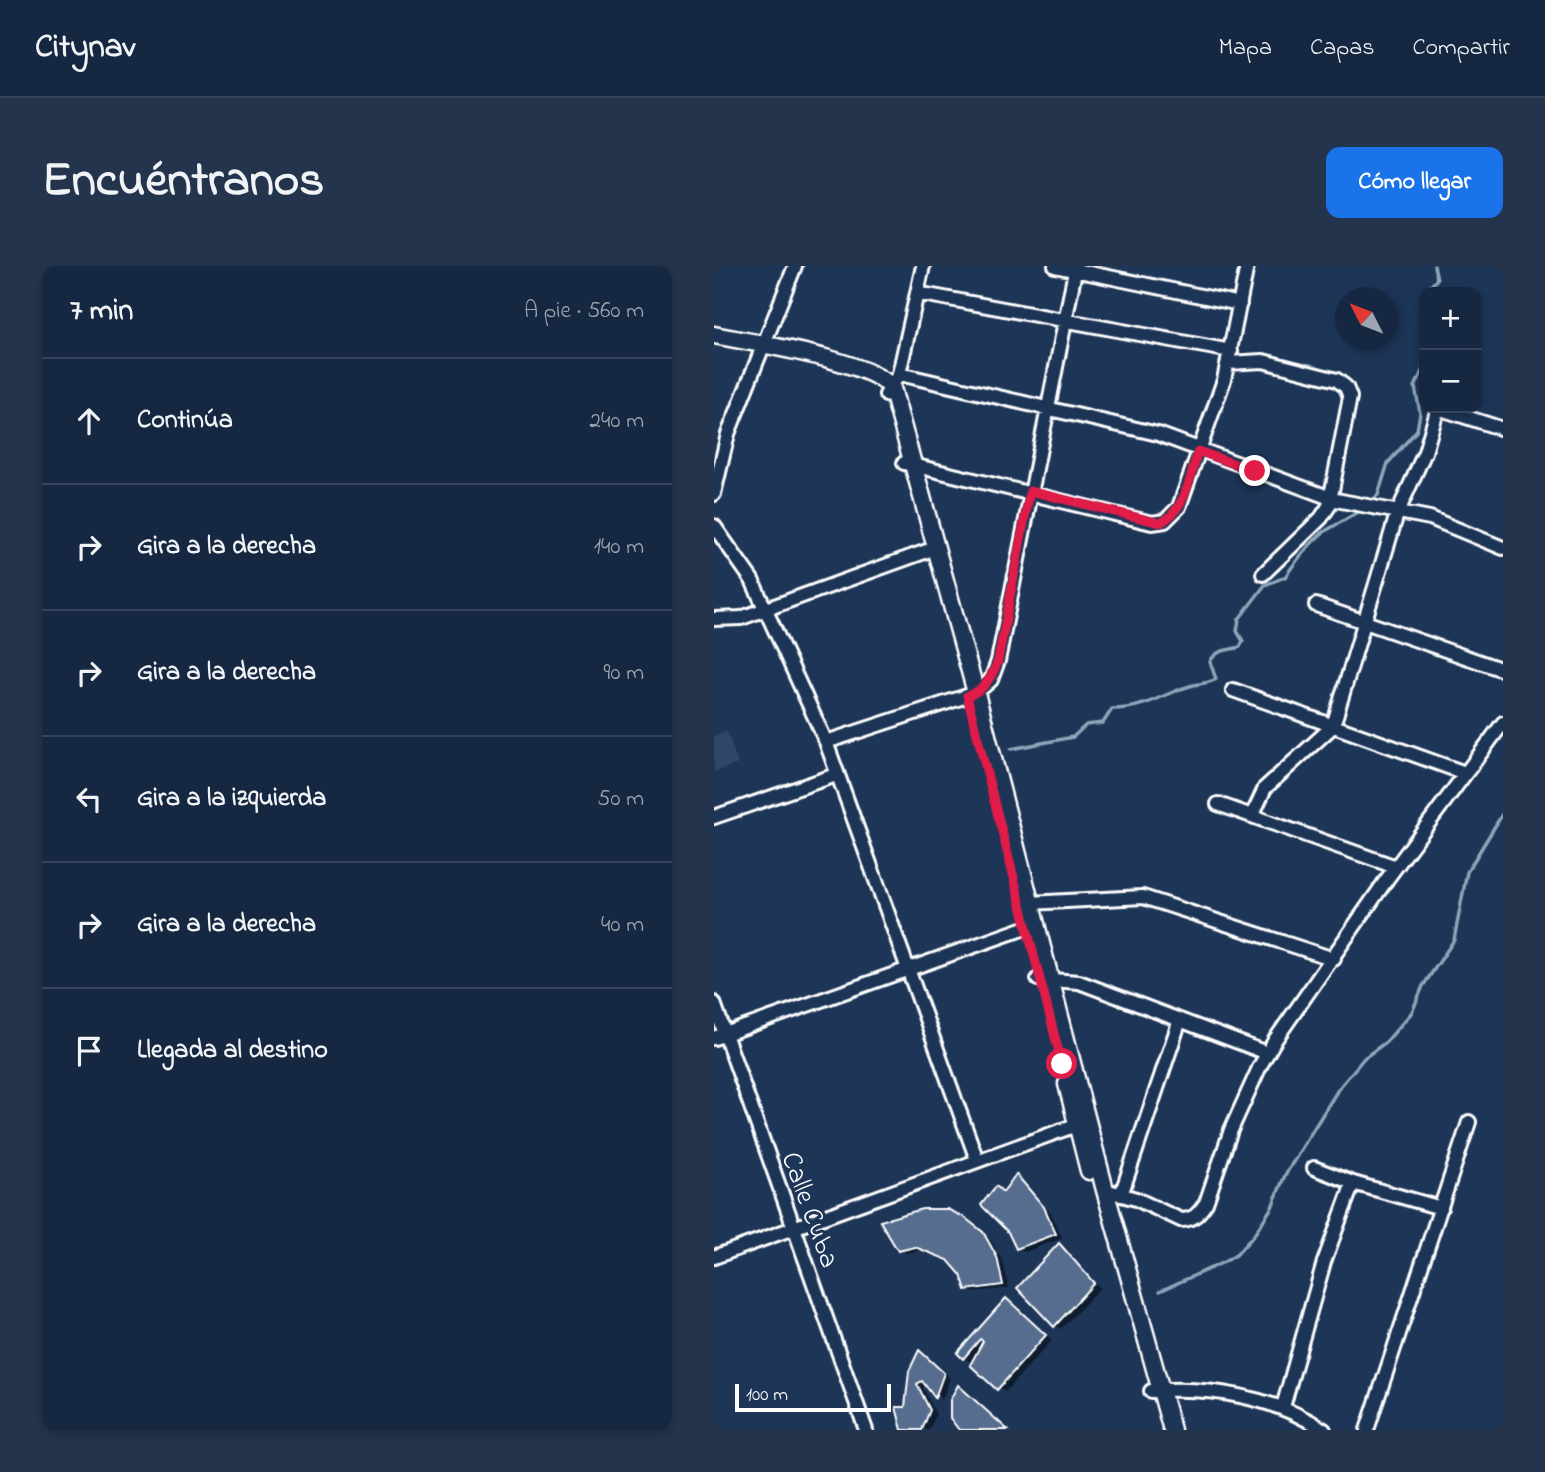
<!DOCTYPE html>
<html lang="es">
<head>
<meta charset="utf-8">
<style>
	body { margin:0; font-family:"Indie Flower",sans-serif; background:#23344c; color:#f1f3f6 }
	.controls { position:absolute; right:21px; top:21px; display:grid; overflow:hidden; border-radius:14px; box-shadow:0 4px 10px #0003 }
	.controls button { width:63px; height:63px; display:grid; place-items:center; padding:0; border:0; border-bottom:2px solid #35445a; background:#162841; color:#f1f3f6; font:35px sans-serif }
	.compass { position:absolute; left:621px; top:21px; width:63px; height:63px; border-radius:50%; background:#162841; box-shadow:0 4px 10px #0003; rotate:312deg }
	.scale { position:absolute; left:21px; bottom:18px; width:156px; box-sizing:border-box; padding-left:7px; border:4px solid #fff; border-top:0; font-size:19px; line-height:24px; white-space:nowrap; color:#fff; -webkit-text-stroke:5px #1d3557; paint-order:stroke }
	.stop { position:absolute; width:21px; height:21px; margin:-16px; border:5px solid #e11d48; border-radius:50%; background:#fff }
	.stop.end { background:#e11d48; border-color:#fff; box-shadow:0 2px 7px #0008 }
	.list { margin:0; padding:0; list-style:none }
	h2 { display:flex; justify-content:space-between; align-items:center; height:91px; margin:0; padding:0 28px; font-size:30px }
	h2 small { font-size:23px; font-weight:400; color:#9ea6b1 }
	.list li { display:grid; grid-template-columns:46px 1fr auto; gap:21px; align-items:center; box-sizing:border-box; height:126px; padding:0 28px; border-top:2px solid #35445a }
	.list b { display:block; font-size:26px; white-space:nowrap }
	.list em { font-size:23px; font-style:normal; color:#9ea6b1 }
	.icon { flex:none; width:38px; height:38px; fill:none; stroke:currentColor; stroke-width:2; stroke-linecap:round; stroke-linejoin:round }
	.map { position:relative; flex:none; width:789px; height:1164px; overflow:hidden; border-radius:14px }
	header { display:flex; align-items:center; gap:42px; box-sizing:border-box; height:98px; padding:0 35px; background:#162841; border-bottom:2px solid #35445a }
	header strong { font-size:33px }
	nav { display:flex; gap:38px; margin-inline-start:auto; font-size:24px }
	.intro { display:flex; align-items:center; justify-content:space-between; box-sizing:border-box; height:168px; padding:0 42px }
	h1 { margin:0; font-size:49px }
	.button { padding:18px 32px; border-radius:14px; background:#1a73e8; color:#fff; font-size:24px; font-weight:700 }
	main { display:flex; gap:42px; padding:0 42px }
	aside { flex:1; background:#162841; border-radius:14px; box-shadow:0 4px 10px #0003 }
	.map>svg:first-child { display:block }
	.built { fill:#2e4668 }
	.shadow { fill:#0007 }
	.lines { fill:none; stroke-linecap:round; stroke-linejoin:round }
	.stream { stroke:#8ea6b8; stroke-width:3.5 }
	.building { fill:#576d90; stroke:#fff; stroke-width:2 }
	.minor-casing { stroke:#fff; stroke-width:18 }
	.tertiary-casing { stroke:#fff; stroke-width:21 }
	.minor { stroke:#1d3557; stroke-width:12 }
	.tertiary { stroke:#1d3557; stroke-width:16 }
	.route { stroke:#e11d48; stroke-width:9 }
	.labels { text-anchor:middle; stroke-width:6; stroke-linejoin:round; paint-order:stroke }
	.street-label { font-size:28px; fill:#fff; stroke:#1d3557 }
</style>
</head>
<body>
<header>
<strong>Citynav</strong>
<nav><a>Mapa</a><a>Capas</a><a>Compartir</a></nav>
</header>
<div class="intro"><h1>Encuéntranos</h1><a class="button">Cómo llegar</a></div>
<main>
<aside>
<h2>7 min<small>A pie · 560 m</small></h2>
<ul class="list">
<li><svg class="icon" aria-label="ahead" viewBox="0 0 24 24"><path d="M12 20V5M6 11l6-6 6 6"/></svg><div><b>Continúa</b></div><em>240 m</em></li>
<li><svg class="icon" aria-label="right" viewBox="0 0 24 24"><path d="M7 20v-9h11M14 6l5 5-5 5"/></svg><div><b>Gira a la derecha</b></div><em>140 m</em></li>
<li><svg class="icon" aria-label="right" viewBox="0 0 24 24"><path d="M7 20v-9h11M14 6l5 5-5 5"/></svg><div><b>Gira a la derecha</b></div><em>90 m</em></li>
<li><svg class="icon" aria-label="left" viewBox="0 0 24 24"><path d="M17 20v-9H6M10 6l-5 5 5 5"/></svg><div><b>Gira a la izquierda</b></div><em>50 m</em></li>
<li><svg class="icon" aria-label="right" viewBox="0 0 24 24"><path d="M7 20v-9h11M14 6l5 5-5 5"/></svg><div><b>Gira a la derecha</b></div><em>40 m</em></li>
<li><svg class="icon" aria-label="arrive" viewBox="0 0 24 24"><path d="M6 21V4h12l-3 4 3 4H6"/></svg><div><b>Llegada al destino</b></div></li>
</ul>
</aside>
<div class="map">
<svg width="789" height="1164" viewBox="0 0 789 1164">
	<rect width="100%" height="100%" fill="#1d3557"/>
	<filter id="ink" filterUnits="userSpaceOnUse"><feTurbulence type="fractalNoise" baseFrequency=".0143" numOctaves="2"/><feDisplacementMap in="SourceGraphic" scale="14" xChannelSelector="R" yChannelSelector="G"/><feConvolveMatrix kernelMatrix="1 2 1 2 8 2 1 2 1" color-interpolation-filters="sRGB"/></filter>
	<g filter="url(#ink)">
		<!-- built -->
		<path class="built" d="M13,465l11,33 -24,8v-36z"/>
		<!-- shadow -->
		<path class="shadow" d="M302,910l35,37 11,25 -37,14 -7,-4 -21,-60 7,4z
			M257,957l18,15 14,24 6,26 -35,4 -7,-4 -4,-13 -13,-14 -27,-11 -16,3 -7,-4z
			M345,979l41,43 -39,41 -6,-4z
			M293,1034l45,40 -47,52 -41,-35z
			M205,1086l31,26 -8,22 -15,-15 -4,3 13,26 -6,16h-26z"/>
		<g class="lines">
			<!-- stream -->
			<path class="stream" d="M711,26l12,-13 -3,-13
				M654,238l10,-9 10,-32 29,-33 3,-17 -5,-26 9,-20
				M297,483l62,-12 13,-12 17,-2 9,-14c33,0 48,-14 78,-23 8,-3 19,-2 26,-7l-6,-17c7,-14 18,-11 30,-15l3,-6 -6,-10 2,-12 26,-34 20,-8c11,-16 26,-37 42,-47 13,-8 23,-12 35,-21
				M446,1025l64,-29 12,-7 18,-20 18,-28 13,-32 54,-87 25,-30 22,-16 26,-30 11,-26 31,-46 13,-68 36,-59"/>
		</g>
		<!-- building -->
		<path class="building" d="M302,908l28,33 12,27 -40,15 -8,-17 -27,-27 15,-19 7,6z
			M208,943h25l17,8 19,15 14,25 6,28 -37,5 -5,-15 -13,-15 -33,-13 -17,4 -18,-30z
			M345,977l35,40 -40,44 -37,-39z
			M292,1032l40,37 -49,55 -27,-25 13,-24 -3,-2 -17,20 -6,-6z
			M205,1084l25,23 -9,25 -13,-17 -5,3 13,26 -8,20h-20l-6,-23h9l4,-36z
			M244,1119l50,45h-49l-9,-12v-18z"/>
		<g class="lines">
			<!-- minor casing -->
			<g class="minor-casing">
				<path id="minor" d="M341,0l185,38
					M203,27l314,58
					M514,97l35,-2 74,19 9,7 4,10 -21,109 -8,12 -58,56
					M185,108l259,60 178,66 94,18 73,30
					M172,129l13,-21 24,-108
					M190,197l248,60 13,-2 14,-14 45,-127 23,-114
					M0,228l14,-60 67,-168
					M0,260l38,54 74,162 151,418
					M602,339l187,65
					M0,353l27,-1 186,-67
					M519,424l232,83
					M112,476l150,-49 15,-13 7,-19 78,-395
					M504,538l178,63
					M538,550l13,-28 68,-62 64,-212 28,-62 13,-44 65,21
					M0,551l122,-42
					M315,637l114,-6 191,62
					M324,713l41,3 188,71
					M0,737l152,427
					M0,772l311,-110
					M600,902l39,15 88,25
					M391,924l31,9 45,21c13,0 18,-7 25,-17l25,-73 29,-64 15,-26 112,-161 116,-156
					M407,929l59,-175
					M0,991l362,-132
					M437,1125c58,-5 124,6 173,39
					M569,1141l41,-145 29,-79
					M653,1164l102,-308"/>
			</g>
			<!-- tertiary casing -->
			<g class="tertiary-casing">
				<path id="tertiary" d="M0,69c39,8 156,25 178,53l84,305 129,497 67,240
					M353,818l22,87"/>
			</g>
			<!-- minor -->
			<use href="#minor" class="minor"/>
			<!-- tertiary -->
			<use href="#tertiary" class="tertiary"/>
		</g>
	</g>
	<g class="lines" filter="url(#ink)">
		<!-- route -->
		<path class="route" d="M348,798l-95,-368c18,-6 24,-18 31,-35l32,-170 130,32c26,-12 30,-47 38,-72l57,20"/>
	</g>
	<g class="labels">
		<!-- street labels -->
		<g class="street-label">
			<text transform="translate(98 943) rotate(70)" y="10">Calle Cuba</text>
		</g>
	</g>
</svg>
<div class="controls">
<button>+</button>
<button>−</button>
</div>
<svg class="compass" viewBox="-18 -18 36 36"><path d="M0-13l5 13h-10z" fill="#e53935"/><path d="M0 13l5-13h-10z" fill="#9ea6b1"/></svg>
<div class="scale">100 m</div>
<div class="stop" style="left:348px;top:798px"></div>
<div class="stop end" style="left:541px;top:205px"></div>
</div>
</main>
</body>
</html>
